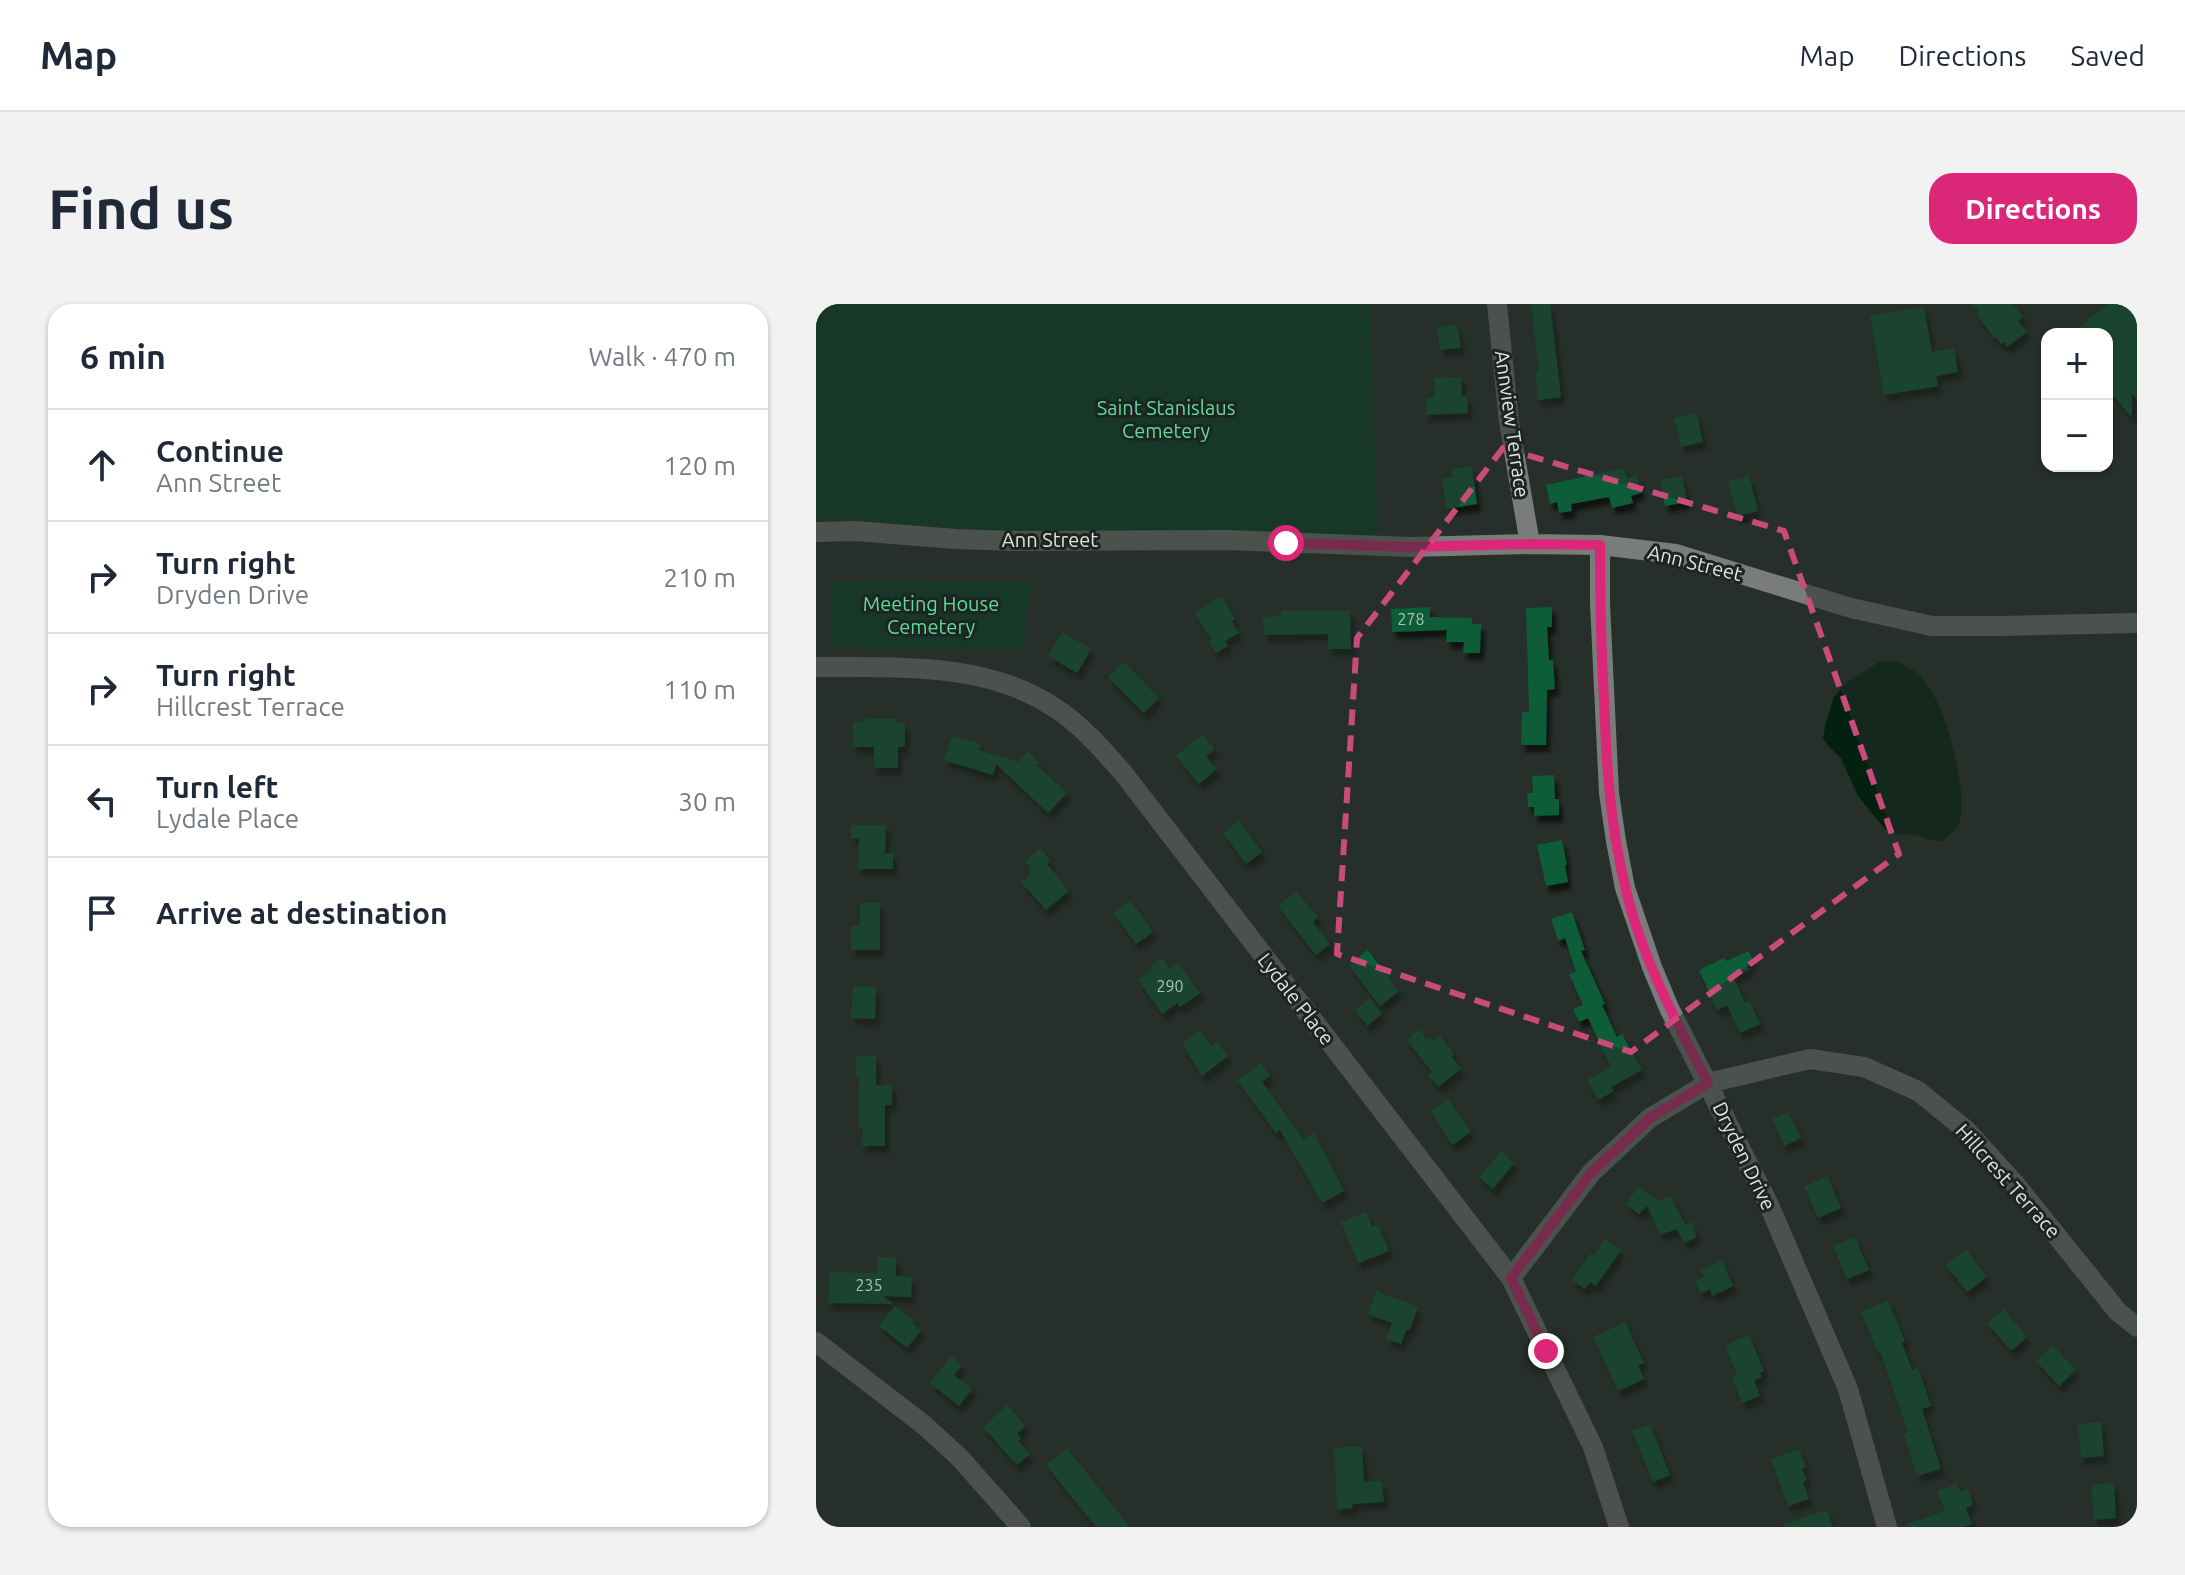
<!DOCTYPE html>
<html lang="en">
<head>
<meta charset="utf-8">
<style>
	body { margin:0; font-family:Ubuntu,sans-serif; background:#f2f2f3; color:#1f2937 }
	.controls { position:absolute; right:24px; top:24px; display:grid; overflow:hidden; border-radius:16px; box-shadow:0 2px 6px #0004 }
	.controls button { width:72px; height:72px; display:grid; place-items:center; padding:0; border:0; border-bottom:2px solid #e0e1e3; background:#fff; color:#1f2937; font:40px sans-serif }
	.stop { position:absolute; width:24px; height:24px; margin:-18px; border:6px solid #db2777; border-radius:50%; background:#fff }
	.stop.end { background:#db2777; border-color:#fff; box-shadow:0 2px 8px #0008 }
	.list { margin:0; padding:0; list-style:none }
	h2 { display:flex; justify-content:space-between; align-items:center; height:104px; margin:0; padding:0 32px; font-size:34px }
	h2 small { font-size:26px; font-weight:400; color:#747a83 }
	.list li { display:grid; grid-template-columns:52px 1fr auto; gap:24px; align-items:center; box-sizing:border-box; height:112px; padding:0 32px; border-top:2px solid #e0e1e3 }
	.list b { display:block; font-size:30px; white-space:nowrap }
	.list p { margin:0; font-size:26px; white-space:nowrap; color:#747a83 }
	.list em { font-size:26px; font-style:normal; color:#747a83 }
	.icon { flex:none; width:44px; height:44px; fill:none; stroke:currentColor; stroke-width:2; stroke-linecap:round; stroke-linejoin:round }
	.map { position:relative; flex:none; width:1321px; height:1223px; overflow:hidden; border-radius:24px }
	header { display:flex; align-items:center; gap:48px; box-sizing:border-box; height:112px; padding:0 40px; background:#fff; border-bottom:2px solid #e0e1e3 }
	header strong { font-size:38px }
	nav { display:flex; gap:44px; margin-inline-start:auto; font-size:28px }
	.intro { display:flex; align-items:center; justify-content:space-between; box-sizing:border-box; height:192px; padding:0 48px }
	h1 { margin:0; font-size:56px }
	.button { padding:20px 36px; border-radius:24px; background:#db2777; color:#fff; font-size:28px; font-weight:700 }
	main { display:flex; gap:48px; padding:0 48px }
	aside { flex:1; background:#fff; border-radius:24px; box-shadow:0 2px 6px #0004 }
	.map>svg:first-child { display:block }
	.green { fill:#064428 }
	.water { fill:#022111 }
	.building { fill:#095d38; filter:url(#shadow) }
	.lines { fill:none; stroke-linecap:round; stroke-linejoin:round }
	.minor { stroke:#797c7a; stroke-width:20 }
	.route { stroke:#db2777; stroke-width:10 }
	.marked { fill:none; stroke:#c94b7c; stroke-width:6; stroke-dasharray:16 10; stroke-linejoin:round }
	.labels { text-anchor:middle; stroke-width:6; stroke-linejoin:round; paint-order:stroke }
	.number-label { font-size:16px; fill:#aac2b6 }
	.park-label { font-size:20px; fill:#5cdd9a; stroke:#1e2520 }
	.street-label { font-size:20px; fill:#dfe4e0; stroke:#1e2520 }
</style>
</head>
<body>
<header>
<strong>Map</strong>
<nav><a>Map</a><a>Directions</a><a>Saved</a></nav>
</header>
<div class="intro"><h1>Find us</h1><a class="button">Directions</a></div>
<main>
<aside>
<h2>6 min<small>Walk · 470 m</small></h2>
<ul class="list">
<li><svg class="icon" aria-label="ahead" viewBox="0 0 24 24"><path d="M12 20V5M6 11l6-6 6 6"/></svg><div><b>Continue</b><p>Ann Street</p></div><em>120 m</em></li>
<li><svg class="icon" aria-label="right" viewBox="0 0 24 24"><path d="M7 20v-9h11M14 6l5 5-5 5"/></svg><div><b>Turn right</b><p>Dryden Drive</p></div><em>210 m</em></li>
<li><svg class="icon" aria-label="right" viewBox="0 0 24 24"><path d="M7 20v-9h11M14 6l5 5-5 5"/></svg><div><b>Turn right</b><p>Hillcrest Terrace</p></div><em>110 m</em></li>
<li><svg class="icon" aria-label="left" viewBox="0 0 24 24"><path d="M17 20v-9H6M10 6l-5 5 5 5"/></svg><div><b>Turn left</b><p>Lydale Place</p></div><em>30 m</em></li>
<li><svg class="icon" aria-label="arrive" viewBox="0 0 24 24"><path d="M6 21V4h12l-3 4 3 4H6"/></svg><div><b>Arrive at destination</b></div></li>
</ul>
</aside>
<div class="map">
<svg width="1321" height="1223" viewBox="0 0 1321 1223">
	<defs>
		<filter id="shadow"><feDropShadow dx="4" dy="7" stdDeviation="2" flood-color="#0009"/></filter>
	</defs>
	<rect width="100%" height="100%" fill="#272f2a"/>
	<!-- green -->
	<path class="green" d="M0,0h554l8,233 -340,-3 -195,-15 -27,2z
		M15,277l200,1 -8,68 -191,-3z"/>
	<!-- water -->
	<path class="water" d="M1079,357c10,4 19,8 27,17 24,26 43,103 39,138 -2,11 -10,18 -18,25l-13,-1 -14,-5h-19l-13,-7 -26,-32 -17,-38 -12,-11 -6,-9 3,-16 8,-25 11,-13 34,-22z"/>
	<!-- building -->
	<path class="building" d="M715,0h19l11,93 -23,3 -3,-28h4z
		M1156,0h41l10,13 -5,4 9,11 -20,15 -3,-5 -3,2 -4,-6h-3l-18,-24 3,-2z
		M1292,0h24l5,6v90l-5,-7v25l-25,-30v-54h-37z
		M1108,3l8,45 22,-4 4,24 -22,4 2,10 -54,9 -14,-79z
		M641,21l4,23 -21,2 -3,-22z
		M645,73l1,19h5l1,17 -42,2v-17l9,-1 -1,-19z
		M880,109l7,29 -22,5 -7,-29z
		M656,162l5,38 -31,5 -4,-30 11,-2 -1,-8z
		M808,164l3,10 10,-2 4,17 -10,3 2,7 -21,5 -3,-11 -38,7 1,7 -13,2 -2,-11 -7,2 -4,-19z
		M866,172l5,26 -22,4 -5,-26z
		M933,172l9,35 -21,5 -9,-35z
		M406,292l13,23 -3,2 7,12 -14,8 3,5 -12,7 -7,-11 2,-3 -16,-26z
		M614,303v10l42,1v6h9l-1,29h-17l1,-11h-18l1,-12 -55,2 -1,-23z
		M736,303v20h-5l2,33h4l2,29 -8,1 -1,55h-25l1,-33h7l-3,-104z
		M465,307h69l1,38h-23v-15l-64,1 -1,-18 18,-1z
		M246,328l29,17 -14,24 -29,-17z
		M308,358l35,36 -15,15 -36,-36z
		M47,414l32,1v4h10v24h-7v21h-24v-21h-21v-25h10z
		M386,430l13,15 -9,8 11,12 -18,15 -23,-28z
		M136,432l29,8 -2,6 39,12 10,-10 11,11 -2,2 30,28 -19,20 -52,-49 -3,11 -49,-15z
		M738,471l1,24h4v16l-25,1v-9h-6l-1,-14h6l-1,-17z
		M423,517l23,31 -16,12 -23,-31z
		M35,521h35l-1,28h8v16h-35l1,-30h-8z
		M746,536l5,25h-2l3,17 -22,4 -9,-41z
		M224,544l10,13 -3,3 22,27 -23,19 -25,-28 10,-8 -2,-3 2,-2 -6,-8z
		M480,587l22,26 -5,5 17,22 -14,11 -38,-49z
		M315,597l22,31 -17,12 -23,-31z
		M44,599h20v47h-29v-24h9z
		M756,608l13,38 -4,1 24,53 -3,1 15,32 5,-3 20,36 -31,17 3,4 -16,9 -11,-20 24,-14 -11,-19 1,-1 -13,-28 -9,4 -6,-13 10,-4 -14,-31 7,-2 -11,-34 -7,3 -7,-22z
		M552,646l31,41 -19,15 -31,-41z
		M933,647l5,12 -7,3 2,4 -16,7 12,26 5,-2 10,23 -20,9 -13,-28 -10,5 -18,-40 25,-12 2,3z
		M346,654l8,11 8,-6 22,30 -20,14 -3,-4 -15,11 -24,-34 14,-10 -2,-3z
		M37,682l23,1 -1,32 -24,-1z
		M554,694l12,16 -15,12 -12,-16z
		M603,725l8,10 3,-2 3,5 7,-6 14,18 -3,2 10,13 -23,18 -10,-12 4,-3 -25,-32z
		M384,726l12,16 5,-4 11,14 -26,20 -20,-32z
		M40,752h20v29h16v20h-7v41h-23l1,-17h-4v-52h-3z
		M445,759l9,13 -8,6 41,57 11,-6 30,58 -22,12 -42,-73 -4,3 -39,-53z
		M632,795l23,33 -19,13 -22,-34z
		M972,808l13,26 -17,8 -12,-27z
		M685,847l13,12 -21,26 -14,-12z
		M1011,872l14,32 -23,10 -14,-31z
		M822,883l20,14 13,-5 14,28 7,-2 5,15 -13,6 -7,-14 -17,6 -13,-29 -8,8 -13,-10z
		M550,908l6,15 6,-2 11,26 -31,12 -17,-41z
		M1039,933l14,33 -22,9 -14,-33z
		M789,935l16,11 -25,36 -6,-4 -5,7 -13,-9 19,-27 3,2z
		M1150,945l21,28 -20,15 -21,-27z
		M61,953l19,1v18l16,1 -1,20 -28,-1 10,8 -65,-1 1,-31 48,1z
		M906,956l11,26 -21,10 -2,-7 -9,4 -6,-12 9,-4 -3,-7z
		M560,987l42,16 -8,22 -4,1 -5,14 -15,-5 6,-16 -24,-9z
		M1072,997l17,40 -3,2 10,27 6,-2 13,38 -9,3 19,60 -24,7 -13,-42 4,-1 -28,-82 -2,1 -17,-40z
		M79,1002l19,15 -2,2 9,7 -14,18 -28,-22z
		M1188,1005l23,28 -16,14 -24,-28z
		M809,1018l19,41 -6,2 6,14 -26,12 -25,-54z
		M933,1031l15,36 -4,2 2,4 -8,3 6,16 -18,7 -10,-26 5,-2 -12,-30z
		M1237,1041l23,25 -17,16 -23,-25z
		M135,1052l11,9 -8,10 18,14 -13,17 -29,-23z
		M191,1101l19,21 -9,7 4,5 -3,3 12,13 -13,11 -34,-38z
		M1285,1118l3,34 -23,2 -3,-34z
		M834,1120l20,51 -17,7 -21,-51z
		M546,1142l2,36 18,-1 2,21 -32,2 1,4 -16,1 -3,-61z
		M251,1144l63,79h-34l-50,-62z
		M983,1145l7,18 -4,1 5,12 -4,2 6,17 -21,7 -17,-47z
		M1298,1179l2,35 -22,2 -3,-35z
		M1141,1180l3,8 8,-3 5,16 -7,3 6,16 -8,3h-59v-2l40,-14 -8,-20z
		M1011,1206l6,17h-49l-1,-3z"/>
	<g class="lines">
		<!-- minor -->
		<path class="minor" d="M681,0l12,118 21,122
			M0,228l39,-1 101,8 57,2 213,-1 185,7 119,-3 70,1 76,9 175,54 81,18h65l140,-3
			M784,241v59l9,189 7,48 9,47 27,79 17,41 100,197 79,184 39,138
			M0,363c79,1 166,-6 236,39 28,17 51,44 72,68l387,504 82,169 26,80
			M695,974l80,-105 59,-55 58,-35 102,-24 54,8 54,24 48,39 50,55 102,127 19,15
			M0,1038l108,83 36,33 61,69"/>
	</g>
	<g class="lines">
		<!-- route -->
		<path class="route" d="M470,239l125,4 119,-3 70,1c0,51 1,102 4,153 2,63 6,126 21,188 16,70 50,134 83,197l-58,35 -59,55 -80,105 35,73"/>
	</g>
	<!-- marked area -->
	<path d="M0 0H1321V1223H0ZM687,144l281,83 115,323 -268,198 -294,-98 20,-316z" fill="#272f2a" fill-opacity=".55" fill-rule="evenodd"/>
	<path class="marked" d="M687,144l281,83 115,323 -268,198 -294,-98 20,-316z"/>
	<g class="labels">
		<!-- number labels -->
		<g class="number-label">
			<text x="595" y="321">278</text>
			<text x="354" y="688">290</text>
			<text x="53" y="987">235</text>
		</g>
		<!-- park labels -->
		<g class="park-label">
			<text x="350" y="111">Saint Stanislaus<tspan x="350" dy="23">Cemetery</tspan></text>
			<text x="115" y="307">Meeting House<tspan x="115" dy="23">Cemetery</tspan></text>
		</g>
		<!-- street labels -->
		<g class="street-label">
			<text transform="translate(696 120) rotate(82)" y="7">Annview Terrace</text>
			<text x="234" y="243">Ann Street</text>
			<text transform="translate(879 259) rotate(14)" y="7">Ann Street</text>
			<text transform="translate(480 695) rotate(52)" y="7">Lydale Place</text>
			<text transform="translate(928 852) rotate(64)" y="7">Dryden Drive</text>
			<text transform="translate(1192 877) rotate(48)" y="7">Hillcrest Terrace</text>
		</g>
	</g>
</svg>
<div class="controls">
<button>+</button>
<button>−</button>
</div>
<div class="stop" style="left:470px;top:239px"></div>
<div class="stop end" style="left:730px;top:1047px"></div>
</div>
</main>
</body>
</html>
